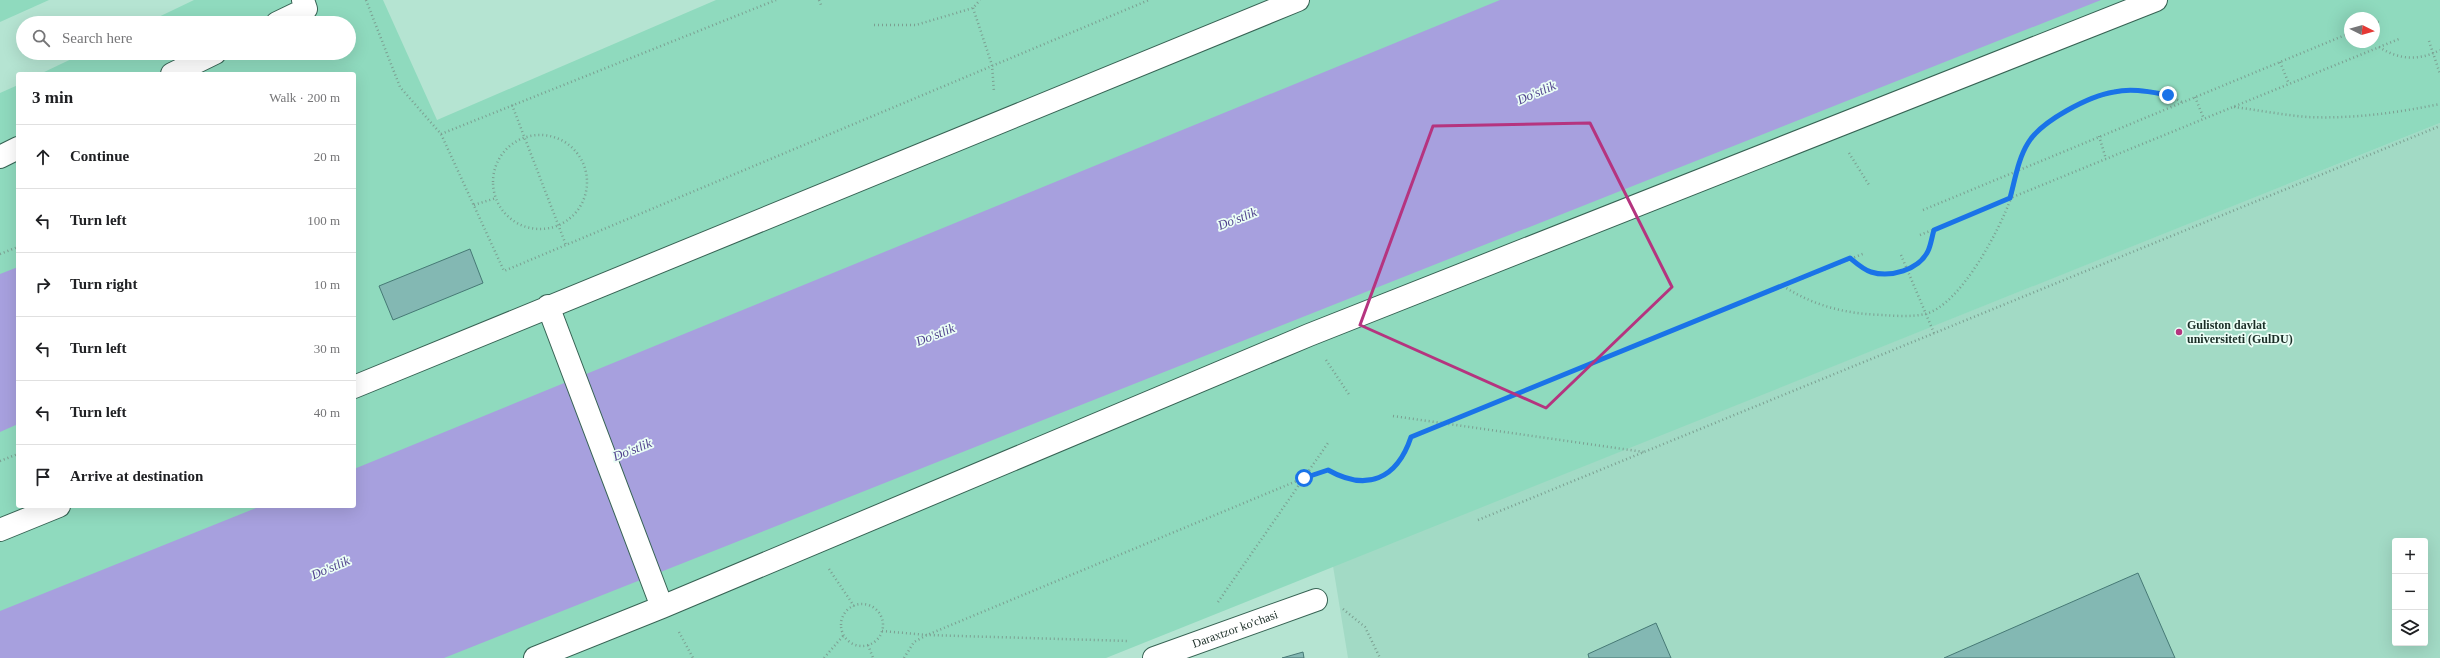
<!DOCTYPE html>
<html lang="en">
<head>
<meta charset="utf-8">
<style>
	body { margin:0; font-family:Georgia,serif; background:#f6f6f6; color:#202124 }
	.controls { position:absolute; right:12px; bottom:12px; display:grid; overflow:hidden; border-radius:4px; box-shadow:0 4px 16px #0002 }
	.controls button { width:36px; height:36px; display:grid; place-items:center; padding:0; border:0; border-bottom:1px solid #e0e0e0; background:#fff; color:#202124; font:20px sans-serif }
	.compass { position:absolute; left:2344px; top:12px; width:36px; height:36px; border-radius:50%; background:#fff; box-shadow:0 4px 16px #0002; rotate:95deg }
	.stop { position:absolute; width:12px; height:12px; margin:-9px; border:3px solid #1a73e8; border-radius:50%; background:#fff }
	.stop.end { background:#1a73e8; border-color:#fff; box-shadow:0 1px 4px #0008 }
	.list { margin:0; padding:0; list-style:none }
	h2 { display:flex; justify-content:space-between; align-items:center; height:52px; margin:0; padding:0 16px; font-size:17px }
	h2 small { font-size:13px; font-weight:400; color:#757577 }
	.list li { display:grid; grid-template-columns:26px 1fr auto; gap:12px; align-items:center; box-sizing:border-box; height:64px; padding:0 16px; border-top:1px solid #e0e0e0 }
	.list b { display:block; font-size:15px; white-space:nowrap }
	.list em { font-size:13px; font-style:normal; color:#757577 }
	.icon { flex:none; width:22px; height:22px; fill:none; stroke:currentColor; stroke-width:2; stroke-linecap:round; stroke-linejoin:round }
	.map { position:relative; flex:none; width:2440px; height:658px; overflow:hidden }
	.search { position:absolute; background:#fff; box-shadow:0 4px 16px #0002; left:16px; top:16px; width:340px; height:44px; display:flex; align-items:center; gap:10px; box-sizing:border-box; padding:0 14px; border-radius:22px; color:#757577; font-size:15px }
	.panel { position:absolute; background:#fff; box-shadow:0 4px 16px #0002; left:16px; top:72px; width:340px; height:436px; border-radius:4px }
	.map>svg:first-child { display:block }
	.built { fill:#a2dac5; fill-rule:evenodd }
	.green { fill:#8fdabe; fill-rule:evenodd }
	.water { fill:#a7a0de }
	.building { fill:#83b8b3; stroke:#467975 }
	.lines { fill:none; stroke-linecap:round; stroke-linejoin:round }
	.pedestrian-casing { stroke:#376354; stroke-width:24 }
	.minor-casing { stroke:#376354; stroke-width:24 }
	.path { stroke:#7b9f91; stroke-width:2.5; stroke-dasharray:1 3; stroke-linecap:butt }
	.pedestrian { stroke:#fff; stroke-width:22 }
	.minor { stroke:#fff; stroke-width:22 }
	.route { stroke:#1a73e8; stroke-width:5 }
	.marked { fill:none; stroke:#b5347f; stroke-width:3; stroke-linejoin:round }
	.poi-dot { fill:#b5347f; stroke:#ebfef6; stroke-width:1.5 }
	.labels { text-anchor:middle; stroke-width:3.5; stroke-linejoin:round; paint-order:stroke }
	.poi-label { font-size:12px; font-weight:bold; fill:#1a2d26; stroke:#ebfef6; text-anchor:start }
	.street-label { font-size:12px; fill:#1a2d26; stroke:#ebfef6 }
	.water-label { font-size:13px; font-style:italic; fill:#52448e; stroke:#ebfef6 }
</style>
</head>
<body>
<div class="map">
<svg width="2440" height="658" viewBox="0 0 2440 658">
	<rect width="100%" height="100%" fill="#b5e4d2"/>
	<!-- built -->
	<path class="built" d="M2440,123v535h-1092l-15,-92zM2395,541h30v102h-30z"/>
	<!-- green -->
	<path class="green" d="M0,0h49l-49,22z
		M194,0h189l54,120 279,-120h1724v123l-1334,535h-1106v-565l18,-8v421h336v-432h-314l44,-21h265v-30h-203zM2350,18h24v24h-24z"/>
	<!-- water -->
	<path class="water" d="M1500,0h601l-1657,658h-444v-47l261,-105h93v-37z
		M18,267v157l-18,8v-158z"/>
	<!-- building -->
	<path class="building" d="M470,249l13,34 -90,37 -14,-34z
		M2138,573l37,85h-231z
		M1656,623l15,35h-82l-1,-4z
		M1303,652l1,6h-22z"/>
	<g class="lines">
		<!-- pedestrian casing -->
		<g class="pedestrian-casing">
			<path id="pedestrian" d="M277,23l29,-14 -3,-9
				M172,74l43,-21
				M0,157l18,-9
				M548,306l114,301
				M354,387l944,-387
				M0,530l59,-24
				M535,658l127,-51 647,-272 847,-335"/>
		</g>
		<!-- minor casing -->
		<g class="minor-casing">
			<g id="minor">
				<path id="s1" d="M1154,658l162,-58"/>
			</g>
		</g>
		<!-- path -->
		<path class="path" d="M366,0l34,87 41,47 63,137 645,-271
			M819,0l2,5
			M973,8l19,57 2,27
			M2374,23l7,-2
			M874,25h42l57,-17 7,-8
			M2429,41l11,33
			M2379,47c20,13 40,14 61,3
			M2280,62l9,22
			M2195,97l9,22
			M512,105l54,140
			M2234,107c24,3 49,8 73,10 45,2 89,-4 133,-13
			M441,134l335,-134
			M493 182a47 47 0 1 1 94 0a47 47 0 1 1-94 0Z
			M2099,136l7,23
			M1849,153l20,32
			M474,205l22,-7
			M1923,210l427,-177
			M1920,235l479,-196
			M0,254l18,-7
			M1901,255l33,78
			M1850,259c7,4 14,11 21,13 20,5 47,-2 57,-21 3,-6 4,-14 6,-21
			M1783,286c31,20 63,28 100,29 13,1 29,2 42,-1 35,-8 75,-85 86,-116 5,-18 7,-39 17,-55 17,-30 81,-55 114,-53 14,1 28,6 40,12
			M1326,360l24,36
			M1393,416l251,36
			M0,461l18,-7
			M1478,520l962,-394
			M829,569l25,37
			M1218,602l110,-159
			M841 625a21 21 0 1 1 42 0a21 21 0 1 1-42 0Z
			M1343,609l22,18 15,31
			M882,631l45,4 202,6
			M679,632l14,26
			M868,645l5,13
			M824,658l19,-22
			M904,658l10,-16 13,-7 377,-157 24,-8c39,22 69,9 83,-33l454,-184"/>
		<!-- pedestrian -->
		<use href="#pedestrian" class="pedestrian"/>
		<!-- minor -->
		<use href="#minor" class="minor"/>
	</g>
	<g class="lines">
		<!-- route -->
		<path class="route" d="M1304,478l24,-8c39,22 69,9 83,-33l439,-179c6,5 14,12 21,14 19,6 48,-2 57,-21 3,-6 4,-15 6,-21l76,-32c5,-18 8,-39 18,-55 13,-22 61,-47 86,-51 18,-4 36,0 54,3"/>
	</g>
	<!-- marked area -->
	<path class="marked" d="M1590,123l82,164 -126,121 -186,-83 73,-199z"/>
	<!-- markers -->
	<circle class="poi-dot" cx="2179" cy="332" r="4"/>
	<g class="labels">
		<!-- poi labels -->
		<g class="poi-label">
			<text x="2187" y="329">Guliston davlat<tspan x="2187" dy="14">universiteti (GulDU)</tspan></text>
		</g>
		<!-- street labels -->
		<g class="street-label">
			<text dy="4" stroke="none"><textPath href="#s1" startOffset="86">Daraxtzor ko'chasi</textPath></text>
		</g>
		<!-- water labels -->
		<g class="water-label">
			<text transform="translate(1536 92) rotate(-23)" y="5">Do'stlik</text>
			<text transform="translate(1237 218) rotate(-21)" y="5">Do'stlik</text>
			<text transform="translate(935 334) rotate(-21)" y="5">Do'stlik</text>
			<text transform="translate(632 449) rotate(-21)" y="5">Do'stlik</text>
			<text transform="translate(330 567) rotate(-23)" y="5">Do'stlik</text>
		</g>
	</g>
</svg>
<div class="controls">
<button>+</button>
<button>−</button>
<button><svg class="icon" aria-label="layers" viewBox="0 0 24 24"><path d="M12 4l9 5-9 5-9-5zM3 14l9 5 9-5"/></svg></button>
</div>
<svg class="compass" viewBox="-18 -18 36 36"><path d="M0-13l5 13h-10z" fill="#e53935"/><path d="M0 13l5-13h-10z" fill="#757577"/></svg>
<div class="stop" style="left:1304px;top:478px"></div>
<div class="stop end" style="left:2168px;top:95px"></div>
<div class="search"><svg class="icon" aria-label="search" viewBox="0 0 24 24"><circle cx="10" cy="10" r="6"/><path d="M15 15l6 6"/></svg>Search here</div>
<section class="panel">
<h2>3 min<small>Walk · 200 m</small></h2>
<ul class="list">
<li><svg class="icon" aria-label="ahead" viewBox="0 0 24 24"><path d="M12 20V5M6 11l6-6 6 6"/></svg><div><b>Continue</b></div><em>20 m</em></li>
<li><svg class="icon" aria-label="left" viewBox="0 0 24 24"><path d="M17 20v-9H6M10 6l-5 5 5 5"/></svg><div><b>Turn left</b></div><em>100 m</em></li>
<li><svg class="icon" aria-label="right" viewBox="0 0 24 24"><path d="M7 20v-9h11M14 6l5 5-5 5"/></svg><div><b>Turn right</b></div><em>10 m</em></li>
<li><svg class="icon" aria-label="left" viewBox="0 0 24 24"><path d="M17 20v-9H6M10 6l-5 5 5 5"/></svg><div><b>Turn left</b></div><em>30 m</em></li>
<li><svg class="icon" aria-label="left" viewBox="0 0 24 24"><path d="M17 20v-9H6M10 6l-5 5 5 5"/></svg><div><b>Turn left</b></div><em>40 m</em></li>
<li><svg class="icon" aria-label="arrive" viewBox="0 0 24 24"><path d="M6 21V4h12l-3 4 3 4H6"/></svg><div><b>Arrive at destination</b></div></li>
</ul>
</section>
</div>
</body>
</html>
